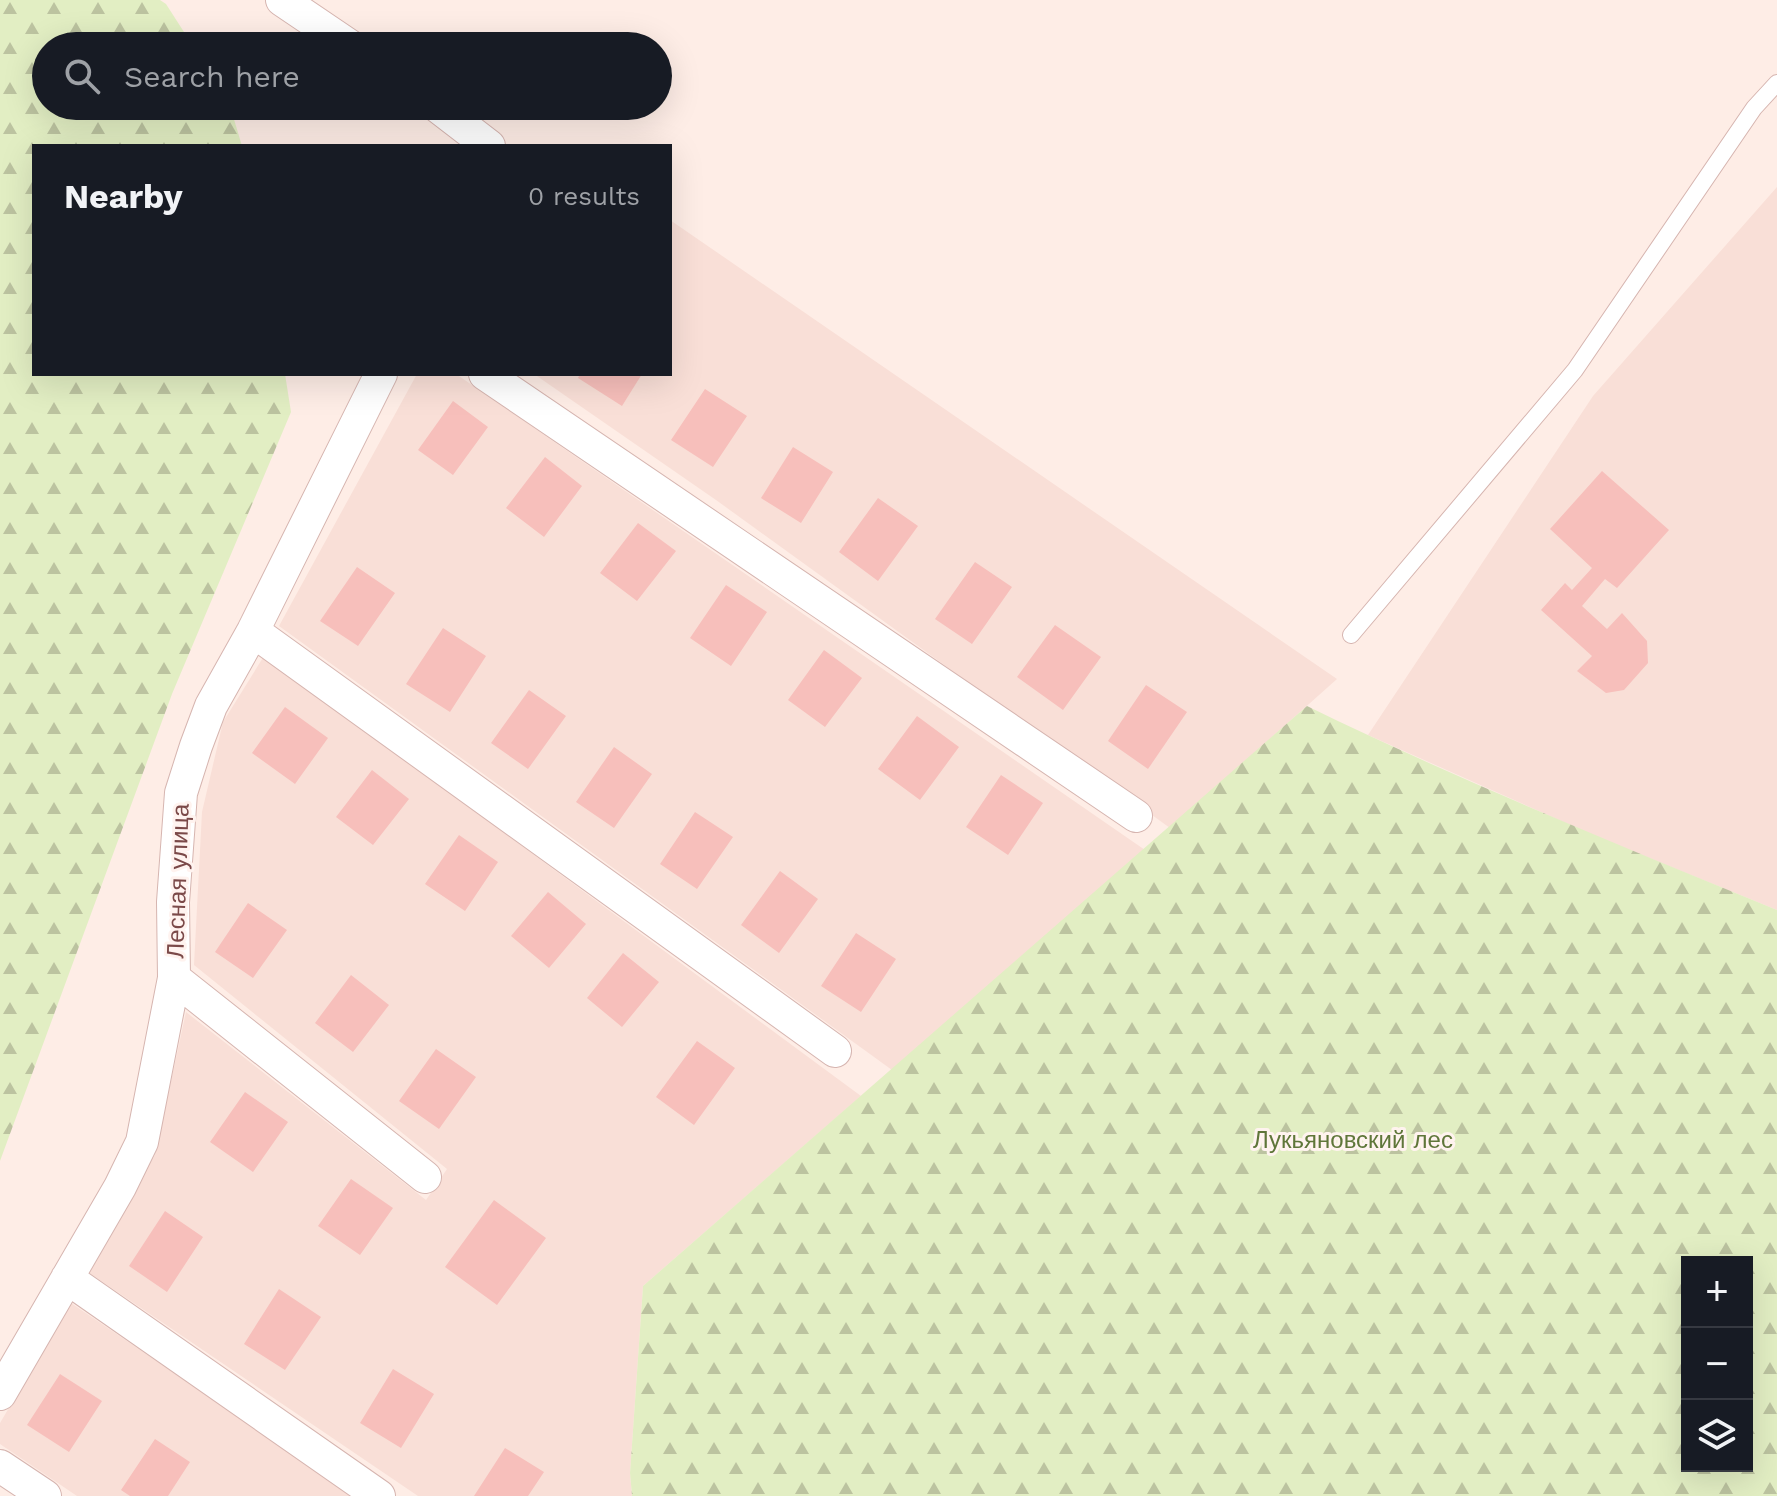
<!DOCTYPE html>
<html lang="en">
<head>
<meta charset="utf-8">
<style>
	body { margin:0; font-family:"Work Sans",sans-serif; background:#242831; color:#f1f3f6 }
	.controls { position:absolute; right:24px; bottom:24px; display:grid; overflow:hidden; border-radius:0px; box-shadow:0 8px 32px #0002 }
	.controls button { width:72px; height:72px; display:grid; place-items:center; padding:0; border:0; border-bottom:2px solid #363941; background:#171b24; color:#f1f3f6; font:40px sans-serif }
	.list { margin:0; padding:0; list-style:none }
	h2 { display:flex; justify-content:space-between; align-items:center; height:104px; margin:0; padding:0 32px; font-size:34px }
	h2 small { font-size:26px; font-weight:400; color:#9ea1a6 }
	.icon { flex:none; width:44px; height:44px; fill:none; stroke:currentColor; stroke-width:2; stroke-linecap:round; stroke-linejoin:round }
	.map { position:relative; flex:none; width:1777px; height:1496px; overflow:hidden }
	.search { position:absolute; background:#171b24; box-shadow:0 8px 32px #0002; left:32px; top:32px; width:640px; height:88px; display:flex; align-items:center; gap:20px; box-sizing:border-box; padding:0 28px; border-radius:44px; color:#9ea1a6; font-size:30px }
	.panel { position:absolute; background:#171b24; box-shadow:0 8px 32px #0002; left:32px; top:144px; width:640px; height:232px; border-radius:0px }
	.map>svg:first-child { display:block }
	.residential { fill:#f9dfd7 }
	.forest { fill:url(#forest-firs); fill-rule:evenodd }
	.building { fill:#f7bfbb }
	.lines { fill:none; stroke-linecap:round; stroke-linejoin:round }
	.lane-casing { stroke:#d6b5b0; stroke-width:18 }
	.street-casing { stroke:#d6b5b0; stroke-width:34 }
	.lane { stroke:#fff; stroke-width:16 }
	.street { stroke:#fff; stroke-width:32 }
	.labels { text-anchor:middle; stroke-width:6; stroke-linejoin:round; paint-order:stroke }
	.street-label { font-size:24px; fill:#7b4948; stroke:#fff3ef }
	.park-label { font-size:24px; fill:#5f7639; stroke:#fff3ef }
</style>
</head>
<body>
<div class="map">
<svg width="1777" height="1496" viewBox="0 0 1777 1496">
	<defs>
		<pattern id="forest-firs" width="22" height="20" patternUnits="userSpaceOnUse" patternTransform="scale(2)"><rect width="22" height="20" fill="#e2eec3"/><path d="M5 1l3.5 6h-7zM16 11l3.5 6h-7z" fill="#bcc3a0"/></pattern>
	</defs>
	<rect width="100%" height="100%" fill="#feede6"/>
	<!-- residential -->
	<path class="residential" d="M1777,187v723l-182,-74 -227,-101 225,-339z
		M670,220l667,459 -167,149 -454,-328 -182,-126h136z
		M417,374h39l689,476 -253,220 -613,-444z
		M264,656l597,440 -218,190 -13,187 2,23h-214l-333,-226 70,-115 31,-143 240,188 21,-31 -253,-204 8,-153 21,-90z
		M71,1303l284,193h-278l-77,-52v-21z"/>
	<!-- forest -->
	<path class="forest" d="M0,0h160l6,4 27,42h-147v60h184l12,40h-208v228h251l6,38 -119,282 -172,467z
		M1307,706c154,75 312,139 470,204v586h-1145l-2,-23 13,-187zM1687,1262h60v204h-60z"/>
	<!-- building -->
	<path class="building" d="M580,374h62l-20,32 -44,-28z
		M705,389l42,27 -34,51 -42,-27z
		M453,401l35,26 -35,48 -35,-25z
		M793,447l40,25 -32,51 -40,-25z
		M545,457l37,29 -38,51 -38,-29z
		M1602,471l67,59 -52,58 -12,-9 -23,27 25,23 15,-16 25,28 1,22 -24,27 -18,3 -29,-22 15,-15 -51,-46 24,-27 7,7 20,-22 -42,-39z
		M878,498l40,28 -40,55 -39,-29z
		M638,523l38,28 -39,50 -37,-28z
		M975,562l37,25 -40,57 -37,-25z
		M357,567l38,26 -37,53 -38,-25z
		M726,585l41,27 -36,54 -41,-28z
		M1055,625l46,32 -38,53 -46,-33z
		M443,628l43,28 -36,56 -44,-28z
		M824,650l38,28 -37,49 -37,-27z
		M1146,685l41,27 -39,57 -40,-28z
		M529,690l37,26 -38,53 -37,-26z
		M285,707l43,31 -33,46 -43,-31z
		M917,716l42,31 -39,53 -42,-31z
		M614,747l38,27 -38,54 -38,-26z
		M372,770l37,29 -36,46 -37,-28z
		M1001,775l42,28 -35,52 -42,-28z
		M695,812l38,25 -36,52 -37,-25z
		M459,835l39,27 -33,49 -40,-27z
		M780,871l38,28 -39,54 -38,-28z
		M548,892l38,32 -37,44 -38,-32z
		M248,903l39,27 -34,48 -38,-26z
		M856,933l40,26 -35,53 -40,-26z
		M623,953l36,29 -37,45 -35,-29z
		M351,975l38,30 -36,47 -38,-29z
		M697,1041l38,27 -41,57 -38,-28z
		M436,1049l40,28 -37,52 -40,-28z
		M245,1092l43,30 -35,50 -43,-30z
		M351,1179l42,29 -33,47 -42,-29z
		M494,1200l52,38 -49,67 -52,-38z
		M165,1211l38,26 -36,55 -38,-26z
		M279,1289l42,28 -36,53 -41,-26z
		M393,1369l41,25 -33,54 -41,-25z
		M60,1374l42,27 -33,51 -42,-27z
		M155,1439l35,23 -22,34h-38l-9,-6z
		M505,1448l39,24 -16,24h-54z"/>
	<g class="lines">
		<!-- lane casing -->
		<g class="lane-casing">
			<path id="lane" d="M1351,635l224,-265 179,-262 23,-25"/>
		</g>
		<!-- street casing -->
		<g class="street-casing">
			<path id="street" d="M282,0l68,46
				M437,106l52,40
				M485,374l651,442
				M253,631l582,420
				M174,978l251,199
				M67,1278l312,218
				M0,1394l120,-207 22,-45 32,-164 -1,-76 8,-109 15,-47 15,-40 42,-75 128,-257
				M0,1466l45,30"/>
		</g>
		<!-- lane -->
		<use href="#lane" class="lane"/>
		<!-- street -->
		<use href="#street" class="street"/>
	</g>
	<g class="labels">
		<!-- street labels -->
		<g class="street-label">
			<text transform="translate(178 881) rotate(-88)" y="8">Лесная улица</text>
		</g>
		<!-- park labels -->
		<g class="park-label">
			<text x="1353" y="1148">Лукьяновский лес</text>
		</g>
	</g>
</svg>
<div class="controls">
<button>+</button>
<button>−</button>
<button><svg class="icon" aria-label="layers" viewBox="0 0 24 24"><path d="M12 4l9 5-9 5-9-5zM3 14l9 5 9-5"/></svg></button>
</div>
<div class="search"><svg class="icon" aria-label="search" viewBox="0 0 24 24"><circle cx="10" cy="10" r="6"/><path d="M15 15l6 6"/></svg>Search here</div>
<section class="panel">
<h2>Nearby<small>0 results</small></h2>
<ul class="list">
</ul>
</section>
</div>
</body>
</html>
